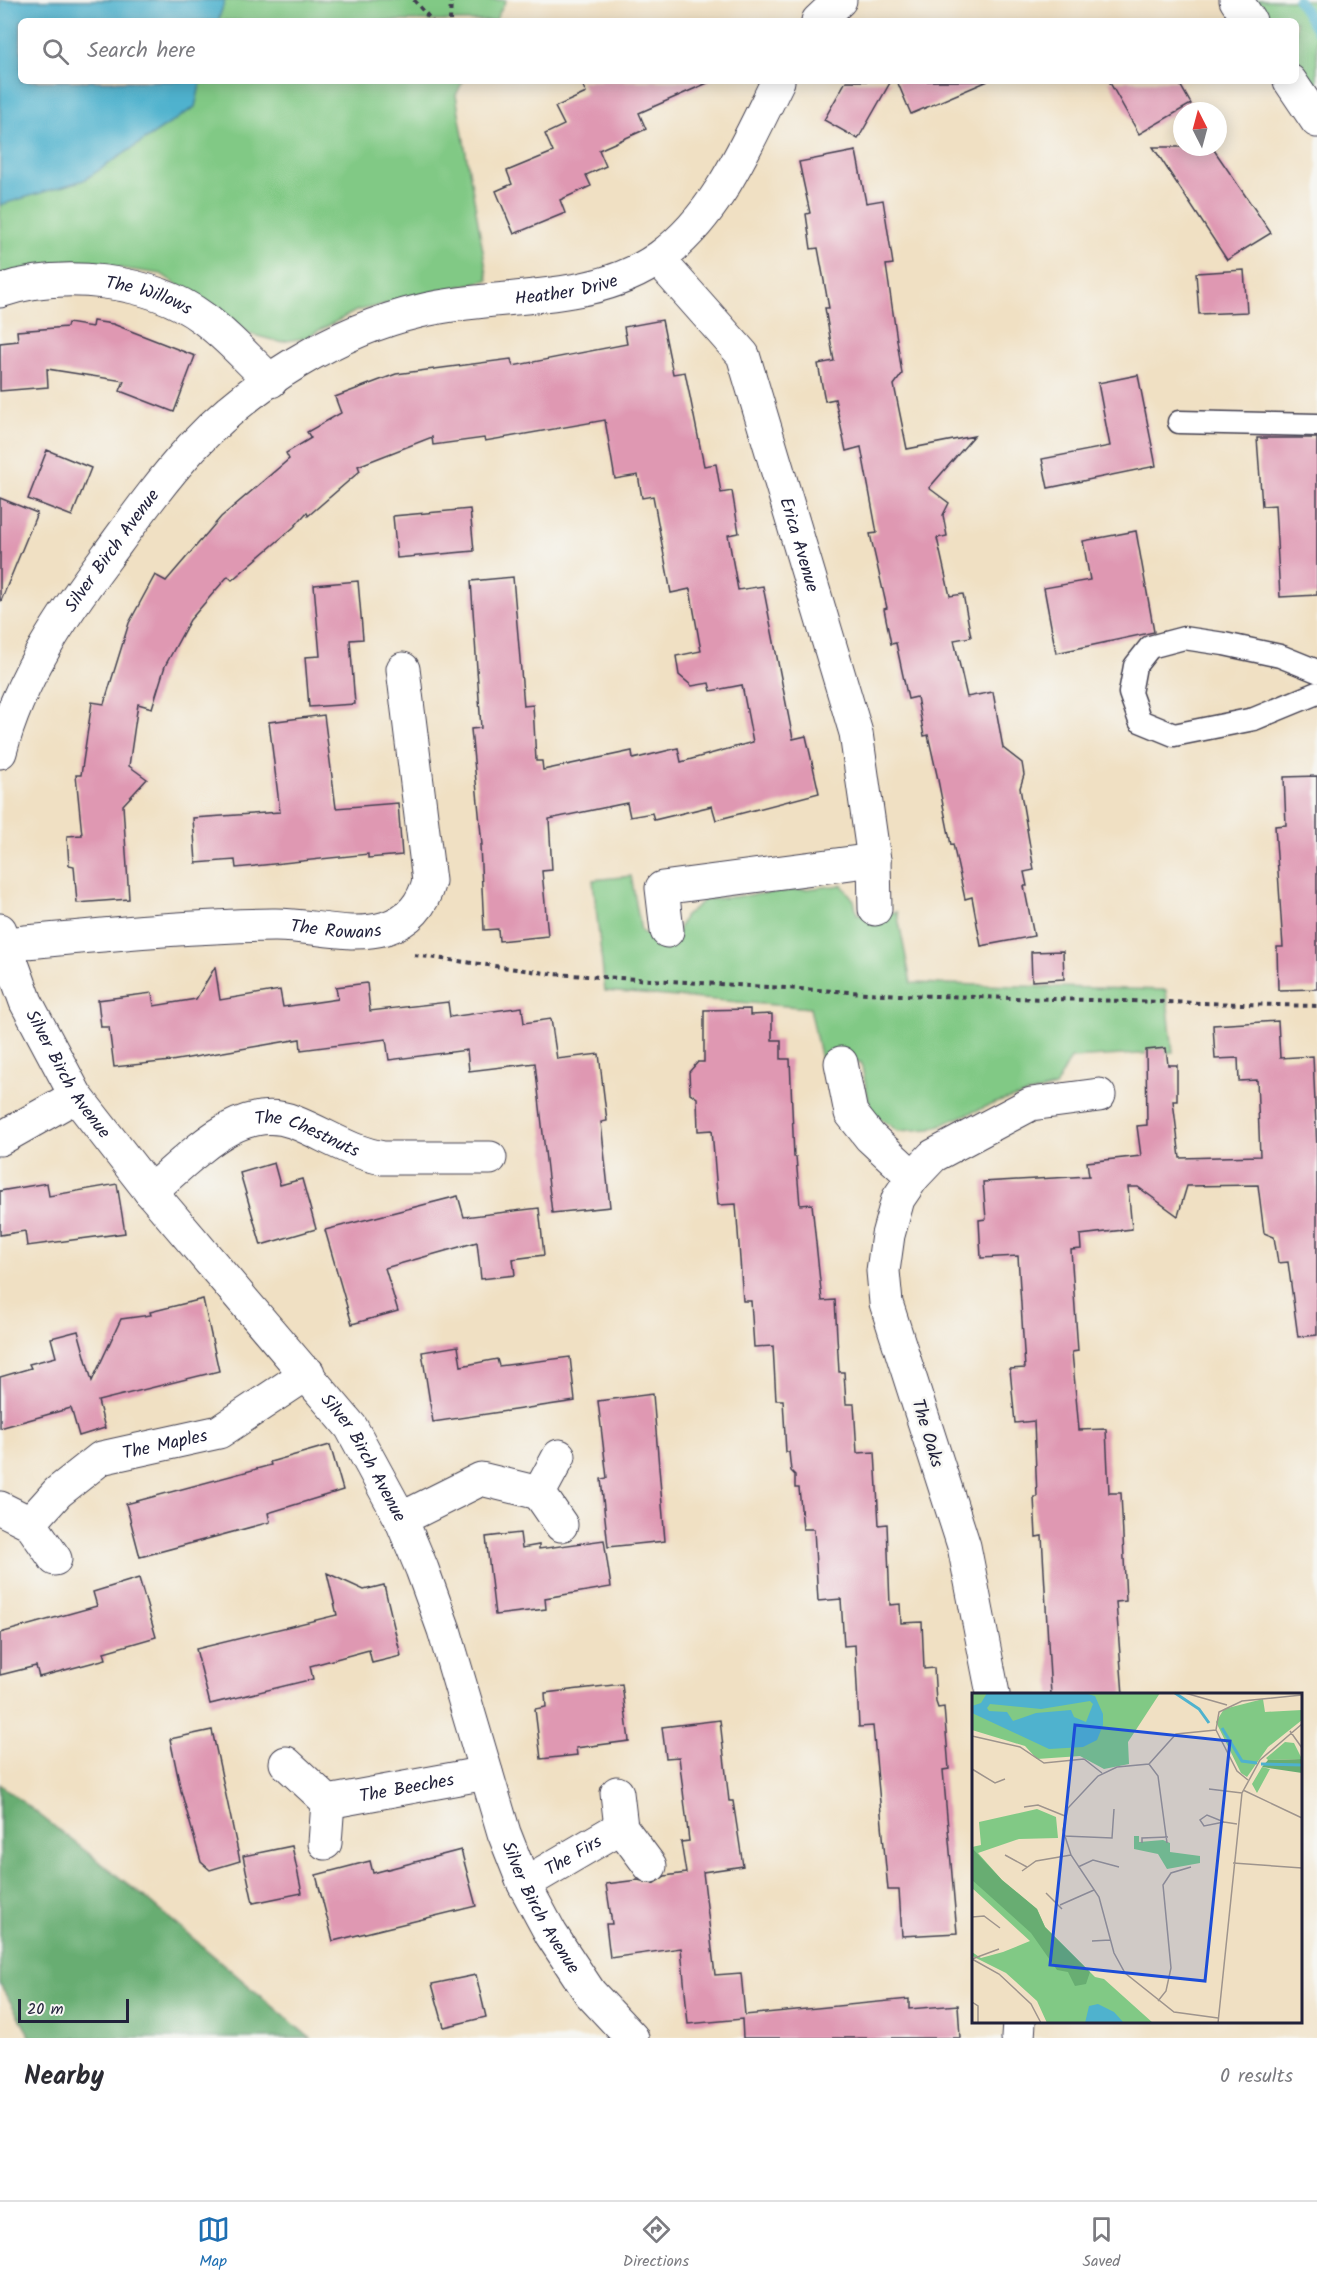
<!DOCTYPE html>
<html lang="en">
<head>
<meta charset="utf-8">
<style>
	body { margin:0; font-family:Kalam,sans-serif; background:#f2f2f3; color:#2b2b33 }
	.compass { position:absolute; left:1173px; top:102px; width:54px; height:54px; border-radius:50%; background:#fff; box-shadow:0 3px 15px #0003; rotate:354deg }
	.scale { position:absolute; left:18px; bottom:15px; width:111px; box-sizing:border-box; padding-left:6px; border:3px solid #22223b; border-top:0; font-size:16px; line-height:21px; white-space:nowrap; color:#22223b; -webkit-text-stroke:4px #f6f6f2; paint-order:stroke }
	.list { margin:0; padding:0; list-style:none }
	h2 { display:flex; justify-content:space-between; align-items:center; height:78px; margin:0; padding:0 24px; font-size:26px }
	h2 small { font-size:20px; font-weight:400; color:#7c7c81 }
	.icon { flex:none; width:33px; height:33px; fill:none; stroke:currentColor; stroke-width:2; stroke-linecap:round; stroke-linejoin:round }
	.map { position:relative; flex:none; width:1317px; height:2038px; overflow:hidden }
	.search { position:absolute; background:#fff; box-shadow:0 3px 15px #0003; left:18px; right:18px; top:18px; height:66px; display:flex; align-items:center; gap:15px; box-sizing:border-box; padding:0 21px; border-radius:9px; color:#7c7c81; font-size:22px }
	.sheet { height:162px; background:#fff }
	nav { display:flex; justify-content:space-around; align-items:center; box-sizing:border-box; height:84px; border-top:2px solid #e1e1e2; background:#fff; font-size:16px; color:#7c7c81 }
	nav a { display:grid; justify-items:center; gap:3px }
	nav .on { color:#1f6fb2 }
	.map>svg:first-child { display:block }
	.green { fill:#81c985; stroke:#527660; stroke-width:1.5 }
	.forest { fill:#68ad72; stroke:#456856; stroke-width:1.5 }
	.water { fill:#4fb2ce; stroke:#386a84; stroke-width:1.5 }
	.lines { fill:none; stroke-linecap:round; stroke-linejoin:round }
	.stream { stroke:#4fb2ce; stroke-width:10 }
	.building { fill:#df98b2 }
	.lane-casing { stroke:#413e4f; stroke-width:25 }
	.street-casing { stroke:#413e4f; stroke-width:35 }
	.path { stroke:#413e4f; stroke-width:4; stroke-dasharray:4.5 4.5; stroke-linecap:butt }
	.lane { stroke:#fff; stroke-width:22 }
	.street { stroke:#fff; stroke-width:33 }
	.labels { text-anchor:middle; stroke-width:5; stroke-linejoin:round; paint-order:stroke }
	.street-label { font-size:18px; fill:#22223b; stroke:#f6f6f2 }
	.inset-river { fill:none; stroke:#4fb2ce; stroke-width:3 }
	.inset-road { fill:none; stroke:#9e948d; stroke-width:1.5 }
	.view { fill:#1d4ed8; fill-opacity:0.15; stroke:#1d4ed8; stroke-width:3 }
	.inset-edge { fill:none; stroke:#22223b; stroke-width:3 }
</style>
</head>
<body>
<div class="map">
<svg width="1317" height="2038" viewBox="0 0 1317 2038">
	<rect width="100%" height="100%" fill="#f6f6f2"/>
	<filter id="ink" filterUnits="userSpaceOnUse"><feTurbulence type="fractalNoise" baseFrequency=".0167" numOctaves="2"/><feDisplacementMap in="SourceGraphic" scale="12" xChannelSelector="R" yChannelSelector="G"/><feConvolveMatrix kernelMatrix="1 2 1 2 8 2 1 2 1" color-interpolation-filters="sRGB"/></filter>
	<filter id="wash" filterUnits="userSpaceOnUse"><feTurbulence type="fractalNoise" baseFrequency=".008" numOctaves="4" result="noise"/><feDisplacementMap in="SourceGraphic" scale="24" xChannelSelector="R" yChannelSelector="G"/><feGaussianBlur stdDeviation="1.35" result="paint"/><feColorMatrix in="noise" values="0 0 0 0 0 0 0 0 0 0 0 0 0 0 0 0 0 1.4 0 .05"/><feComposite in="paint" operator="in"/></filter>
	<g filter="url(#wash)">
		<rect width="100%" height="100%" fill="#f0e0c3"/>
		<!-- green -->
		<path class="green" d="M0,0h506l-11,21h-474v60h442l-7,14 32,185 -132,31 -51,27 -25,4 -30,-8 -89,-60 -93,-13 -68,16z
			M1248,0h69v104l-21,-31v-52h-34z
			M631,876l10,55 15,10 19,-3 9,-21 20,-17 138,-15 12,15 3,14 40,-2 14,71 255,7 7,62 -102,6 -16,29 -57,15 -68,27 -32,2 -27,-19 -10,-50 -40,-2 -11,-52 -205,-17 -12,-111z"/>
		<!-- forest -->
		<path class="forest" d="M0,1784l147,115 163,139h-279l-31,-54z"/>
		<!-- water -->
		<path class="water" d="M0,0h225l-7,21h-197v60h180l-6,26 -111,73 -84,25z"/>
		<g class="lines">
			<!-- stream -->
			<path class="stream" d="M1298,0l19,30"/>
		</g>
		<g id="blocks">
			<!-- building -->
			<path class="building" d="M581,81h131l-73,32 7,16 -47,21 7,16 -20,9 5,11 -31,14 5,13 -51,21 -18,-43 16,-7 -5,-13 46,-19 -8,-18 19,-9 -9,-18 31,-14z
				M846,81h45l-33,58 -34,-19z
				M897,81h91l-77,33z
				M1109,81h69l13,23 -52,30z
				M1153,147h59l59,86 -44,27z
				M856,151l10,52 17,-3 10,64 -7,1 16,109 -8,11 13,64 67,-13 -45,52 20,15 -6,12 4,21 -10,2 13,58 13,-2 8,43 -17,3 13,57 26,-5 10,56 19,15 2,12 -4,13 14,82 -10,2 3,14h-3l10,50 -53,10 -9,-49 -7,2 -12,-55 -2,1 -14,-70 -9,-40 -4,1 -7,-39 -9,2 -12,-56 -5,1 -7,-35 3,-1 -17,-74 7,-1 -16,-86 -15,4 -11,-52 -10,2 -7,-37 16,-3 -9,-53h4l-11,-60 -7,1 -5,-35 4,-1 -11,-51z
				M1244,270l3,42 -48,2 -3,-41z
				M662,320l11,54 12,-2 19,94 12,-2 5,29 11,-2 7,42 -11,2 10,55 25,-4 30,153 13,-3 13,57 -103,27 -4,-14 -58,14 -2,-7 -22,4 -3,-14 -78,16 3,51 -10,1 6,65 -49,5 -1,-12 -14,1 -4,-85h2l-11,-116 10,-1 -10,-147 42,-4 11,129 9,-1 3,56h6l1,9 89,-19 1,8 45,-11 3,14 72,-20 -11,-57 -31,6 -2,-8 -17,3 -13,-11 -3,-19 25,-5 -11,-62 -19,4 -18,-97 -11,2 -4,-23 -23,4 -10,-59 -120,21 -1,-3 -51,7 -1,-8 -74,29 2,5 -52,45 -1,-4 -13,15 -62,53 -4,-4 -38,44 -25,46 -13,42 -14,-4 -9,62 18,13 -24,26 6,94 -52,4 -3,-37 -5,-1 -2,-29 15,-1 -6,-60h5l11,-73 12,2 25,-81 26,-48 11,6 55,-64 68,-58 -3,-6 25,-15 -4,-6 34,-19 -6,-16 61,-23 115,-15 2,7 114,-22 -3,-17z
				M93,321l20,3 82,32 -21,56 -54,-21 4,-10 -77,-12 1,18 -48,4v-48l18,-2 -1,-10 50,-4 1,-4 24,4z
				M1138,375l18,91 -108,22 -6,-29 68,-13 -12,-63z
				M1257,438h60v157l-37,2 -5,-92 -13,1z
				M47,450l44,18 -19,48 -44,-17z
				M0,498l37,15 -36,88 -1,-1z
				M470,509l4,42 -77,7 -4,-42z
				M1136,531l18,101 -98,21 -12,-65 46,-8 -7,-39z
				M358,581l5,58 -13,1 5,64 -46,3 -4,-50 15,-1 -6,-71z
				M324,715l12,93 62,-5 4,52 -34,3v-4l-132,14 -1,-8 -39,3 -3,-45 87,-6 -11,-90z
				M1317,776v213l-39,1 -1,-43h6l-8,-121 11,-1 -2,-48z
				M1063,951l1,28 -32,2 -1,-29z
				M215,967l5,33 60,-10 3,17 55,-8 -2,-12 31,-4 3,28 78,-9 2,15 72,-10 2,16 27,-4 6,40 42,-5 8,67 -6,1 9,85 -58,6 -17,-150 -66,8 -2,-21 -78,10 -3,-21 -85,11 -1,-11 -129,22 -57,6 -5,-40h-8l-3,-27 54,-7 2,13 42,-7z
				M750,1009v6l22,-1v26h9v19h9l4,98h2l4,48 12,-1 10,97 13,-1 4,72h5l2,32h8l3,49 18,-1 4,73 8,-1 3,81 10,-1 1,19 21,-1 2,47 10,-1 2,34 2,6 6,-1 5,62 -6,1 14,163 -55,3 -3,-46h-11l-15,-164 -14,1 -4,-82 -11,1 -3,-47 -23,2 -4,-72h-11l-4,-41h-4v-13l-4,-4 -2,-19h-3l-3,-52h-7l-3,-54 -19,1 -3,-46h-8l-7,-97 -18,1 -6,-75 -14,1 -1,-33 -7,-5 -1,-21 9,-10h6v-52z
				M1278,1021l2,37 33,-2 4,93v186l-19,2 -10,-75 -10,1 -4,-26 -10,-4 -6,-48 -71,1 -9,30 -40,-29h-10l4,42 -52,6 1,14 -10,1 7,101 -6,1 7,78 27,-1 3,64h12l5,108 -10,1 7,93h-72l-9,-159 -6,1 -2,-40h3l-3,-76 -19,2 -5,-54 15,-1 -7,-112 -37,2 -2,-38 7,-1 -3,-37 106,-6 -2,-14 54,-6 -4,-30 10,-1 -1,-75 20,-2 2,17h9v36h-4l7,57 80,-2 -3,-76 -18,1 -1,-23 -23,1 -2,-34z
				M274,1163l6,22 22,-6 14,50 -55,16 -21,-72z
				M47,1183l2,13 68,-12 8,49 -98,13 -2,-15 -25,4v-44z
				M458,1196l6,21 75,-9 5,47 -31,4 2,16 -34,4 -4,-37 -92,26 13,43 -46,13 -27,-94z
				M203,1299l16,72 -121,30 7,27 -26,8 -8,-28 -71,20v-51l31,-9 -2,-4 27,-7 -5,-19 27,-7 14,50 29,-62 30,-4 -1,-3z
				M458,1346l3,20 36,-7 2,7 71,-9 5,44 -142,21 -11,-70z
				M653,1394l12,147 -57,6 -7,-68 6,-1 -9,-77z
				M330,1445l13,45 -75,23 2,9 -130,35 -14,-53 145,-39 -1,-3z
				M520,1533l2,15 17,-3v4l65,-9 7,47 -66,11 1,11 -51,6 -9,-78z
				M327,1573l37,17 20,-5 17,71 -29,7 -3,-13 -59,16 3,13 -103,25 -14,-55 141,-34z
				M139,1578l17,59 -52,15 2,7 -67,18 -3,-11 -36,9v-42l97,-27 -4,-14z
				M622,1684l7,57 -53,7 1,7 -36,4 -6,-50 11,-2 -1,-14z
				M720,1720l9,81h4l10,65 -40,6 12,103 26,-2 4,42 164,-16v10l49,-4 2,33h-217l-1,-19 -54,5 -7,-76 -71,10 -4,-34h6l-6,-40 32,-4 15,4 12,-8 21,-3 -5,-31 8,-1 -10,-84 -13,1 -4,-31z
				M212,1730l28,131 -30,9 -9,-8 -20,-71 -11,-52z
				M292,1846l10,47 -49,10 -10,-47z
				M461,1850l15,56 -143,35 -17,-66 54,-14 3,12z
				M476,1975l10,42 -42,10 -12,-43z"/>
		</g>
	</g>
	<g filter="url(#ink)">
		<use href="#blocks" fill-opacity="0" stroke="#413e4f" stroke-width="1.5"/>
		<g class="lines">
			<!-- lane casing -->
			<g class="lane-casing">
				<path id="lane" d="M1179,422l138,3
					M1317,671l-37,-15 -56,-12 -40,-6 -34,9 -15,19 -5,27 10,28 34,14 80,-16 63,-26"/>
			</g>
			<!-- street casing -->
			<g class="street-casing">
				<g id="street">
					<path d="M1236,0l14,21"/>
					<path d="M818,21l22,-21"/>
					<path d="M1290,81l27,40"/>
					<path id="s1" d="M658,259l85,96 113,378 18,127 1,49"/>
					<path id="s2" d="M0,291c61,-21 151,-12 203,27 25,18 46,43 68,63"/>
					<path id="s3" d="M0,752c19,-73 62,-136 107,-196 27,-37 54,-75 85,-109 60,-64 143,-116 228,-136 76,-19 173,-5 240,-54 58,-42 87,-114 118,-176"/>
					<path id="s4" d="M0,930l26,72 50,94 74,95 201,236 50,92 21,50 22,61 60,203 20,51 27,50 39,59 42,45"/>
					<path d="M667,931l-5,-43 212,-28"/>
					<path id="s5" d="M5,944c89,-8 178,-18 268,-19 37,-1 76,14 113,3 24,-8 37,-24 43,-47l-26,-212"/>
					<path d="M841,1063l10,50 19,24 43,40"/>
					<path d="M0,1139l76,-43"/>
					<path id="s6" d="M150,1191c39,-31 89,-91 144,-69 31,12 55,30 89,36h107"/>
					<path d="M559,1456l-20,37 22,32"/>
					<path d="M0,1508l30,15 25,36"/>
					<path d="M401,1519l80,-40 58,14"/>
					<path id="s7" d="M30,1523l28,-31 43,-34 118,-26 89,-59"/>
					<path d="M993,1694l-29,-148 -78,-243 -3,-32 5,-36 10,-36 15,-22 20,-21 98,-52 68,-9"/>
					<path d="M286,1763l42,39 -3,41"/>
					<path d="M617,1793l4,34 29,39"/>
					<path id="s8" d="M328,1802l158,-29"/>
					<path id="s9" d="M524,1884l97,-57"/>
					<path d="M1018,2038l1,-16"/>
				</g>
			</g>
			<!-- path -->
			<path class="path" d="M414,0l18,21
				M450,21l1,-21
				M414,955l139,19 347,21 417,11"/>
			<!-- lane -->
			<use href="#lane" class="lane"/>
			<!-- street -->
			<use href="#street" class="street"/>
		</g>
	</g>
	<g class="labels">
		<!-- street labels -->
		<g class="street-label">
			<text dy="6" stroke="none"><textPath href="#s3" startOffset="780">Heather Drive</textPath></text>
			<text dy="6" stroke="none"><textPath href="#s2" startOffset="152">The Willows</textPath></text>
			<text dy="6" stroke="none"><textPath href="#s1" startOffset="326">Erica Avenue</textPath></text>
			<text dy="6" stroke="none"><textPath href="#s3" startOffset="232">Silver Birch Avenue</textPath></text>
			<text dy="6" stroke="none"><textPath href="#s5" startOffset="332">The Rowans</textPath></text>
			<text dy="6" stroke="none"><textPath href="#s4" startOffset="160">Silver Birch Avenue</textPath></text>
			<text dy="6" stroke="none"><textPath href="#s6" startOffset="184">The Chestnuts</textPath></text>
			<text transform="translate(928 1433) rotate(73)" y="6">The Oaks</text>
			<text dy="6" stroke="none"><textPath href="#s7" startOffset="162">The Maples</textPath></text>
			<text dy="6" stroke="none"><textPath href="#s4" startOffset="646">Silver Birch Avenue</textPath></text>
			<text dy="6" stroke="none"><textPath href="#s8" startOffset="80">The Beeches</textPath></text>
			<text dy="6" stroke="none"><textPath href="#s9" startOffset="57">The Firs</textPath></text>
			<text dy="6" stroke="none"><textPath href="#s4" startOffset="1132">Silver Birch Avenue</textPath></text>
		</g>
	</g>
	<!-- overview -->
	<g transform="translate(972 1693)">
		<rect width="330" height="330" fill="#f0e0c3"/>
		<path d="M0,0h188l-32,49 1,22 -25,5 -24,-13 -43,3 -12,-13 -53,-16zM291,6l2,13 37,-2v10l-34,27 -21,30 -6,-4 -25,-51 8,-13zM313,49l9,1 8,16 -34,1 -2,-2zM290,74l8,2 -13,24 -5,-9zM65,116l19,8 2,21 -39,1 -41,14 24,27 35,29 8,18 50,50 9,2 49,44h-106l-10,-22 -31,-28 -34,-17v-4l9,6 22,-6 27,-11 -58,-53v-41l9,-2 -2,-23zM162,143h5v6l24,-2 7,3v9l30,4v7l-33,6 -9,-15 -24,-5z" fill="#81c985"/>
		<path d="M330,66v14l-40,-6 6,-7zM0,155l30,32 35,29 8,18 45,45 -4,12 -11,2 -7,-14 -11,-2 -26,-37 -59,-53z" fill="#68ad72"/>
		<path d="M15,0h97l11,3 8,18v11l-6,15 -14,7 -34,2 -77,-36v-7l9,-3zM118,8l3,3 -7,18 -12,-5 -3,-7 -35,3 -23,8 -6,-9 -18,-1 -2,-3 3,-4 51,5zM126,311l16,8 10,11h-39l4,-17z" fill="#4fb2ce" fill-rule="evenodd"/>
		<path class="inset-river" d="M203,0l24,16 10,14M250,35l20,33 15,2M289,71l41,1"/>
		<path class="inset-road" d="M213,0l42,12M244,37l-40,4 -27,30 -32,3 -19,9 -30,32 -5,22 8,25 28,42 15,56 11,20 49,39 44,6M318,38l12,17M0,43l48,11 24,16 40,-4 18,14M177,71l9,12 9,67M0,76l23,14 10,-4M276,87l-11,-9 -21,-41 3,-18 23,-11 60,-6M237,96l33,4M271,97l59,28M52,114l14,-2 27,11M252,129l-17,-7 -7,5 4,6 20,-4 13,2M92,143l48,2 2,-29M170,150v-5l26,-1M33,162l22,12M261,170l69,5M106,174l15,-7 26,7M50,178l14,-10 35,-6M74,200l16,16M88,212l34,-15M0,224l12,-1 16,12M120,248l18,-1M0,266l27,15 32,30 10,19M0,266l27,-10M186,308l8,-10 5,-23 -8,-83 8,-12 20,-6M0,309l6,4v17M246,330l24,-230 18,-33 42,-36"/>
		<path class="view" d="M103,32l155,16 -25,240 -155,-16z"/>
		<rect width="330" height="330" class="inset-edge"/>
	</g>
</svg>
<svg class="compass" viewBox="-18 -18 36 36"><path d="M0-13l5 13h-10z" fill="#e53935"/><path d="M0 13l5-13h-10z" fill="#7c7c81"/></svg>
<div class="scale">20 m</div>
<div class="search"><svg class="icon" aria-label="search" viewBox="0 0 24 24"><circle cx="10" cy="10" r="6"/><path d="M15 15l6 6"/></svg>Search here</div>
</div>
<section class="sheet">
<h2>Nearby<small>0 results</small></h2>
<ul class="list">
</ul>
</section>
<nav>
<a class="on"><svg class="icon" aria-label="map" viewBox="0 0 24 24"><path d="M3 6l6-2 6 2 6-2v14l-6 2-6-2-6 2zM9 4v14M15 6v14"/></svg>Map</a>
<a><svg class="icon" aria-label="directions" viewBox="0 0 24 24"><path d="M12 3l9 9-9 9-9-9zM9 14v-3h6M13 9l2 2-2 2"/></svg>Directions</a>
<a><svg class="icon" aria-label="saved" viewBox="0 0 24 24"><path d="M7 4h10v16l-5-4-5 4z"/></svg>Saved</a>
</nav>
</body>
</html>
